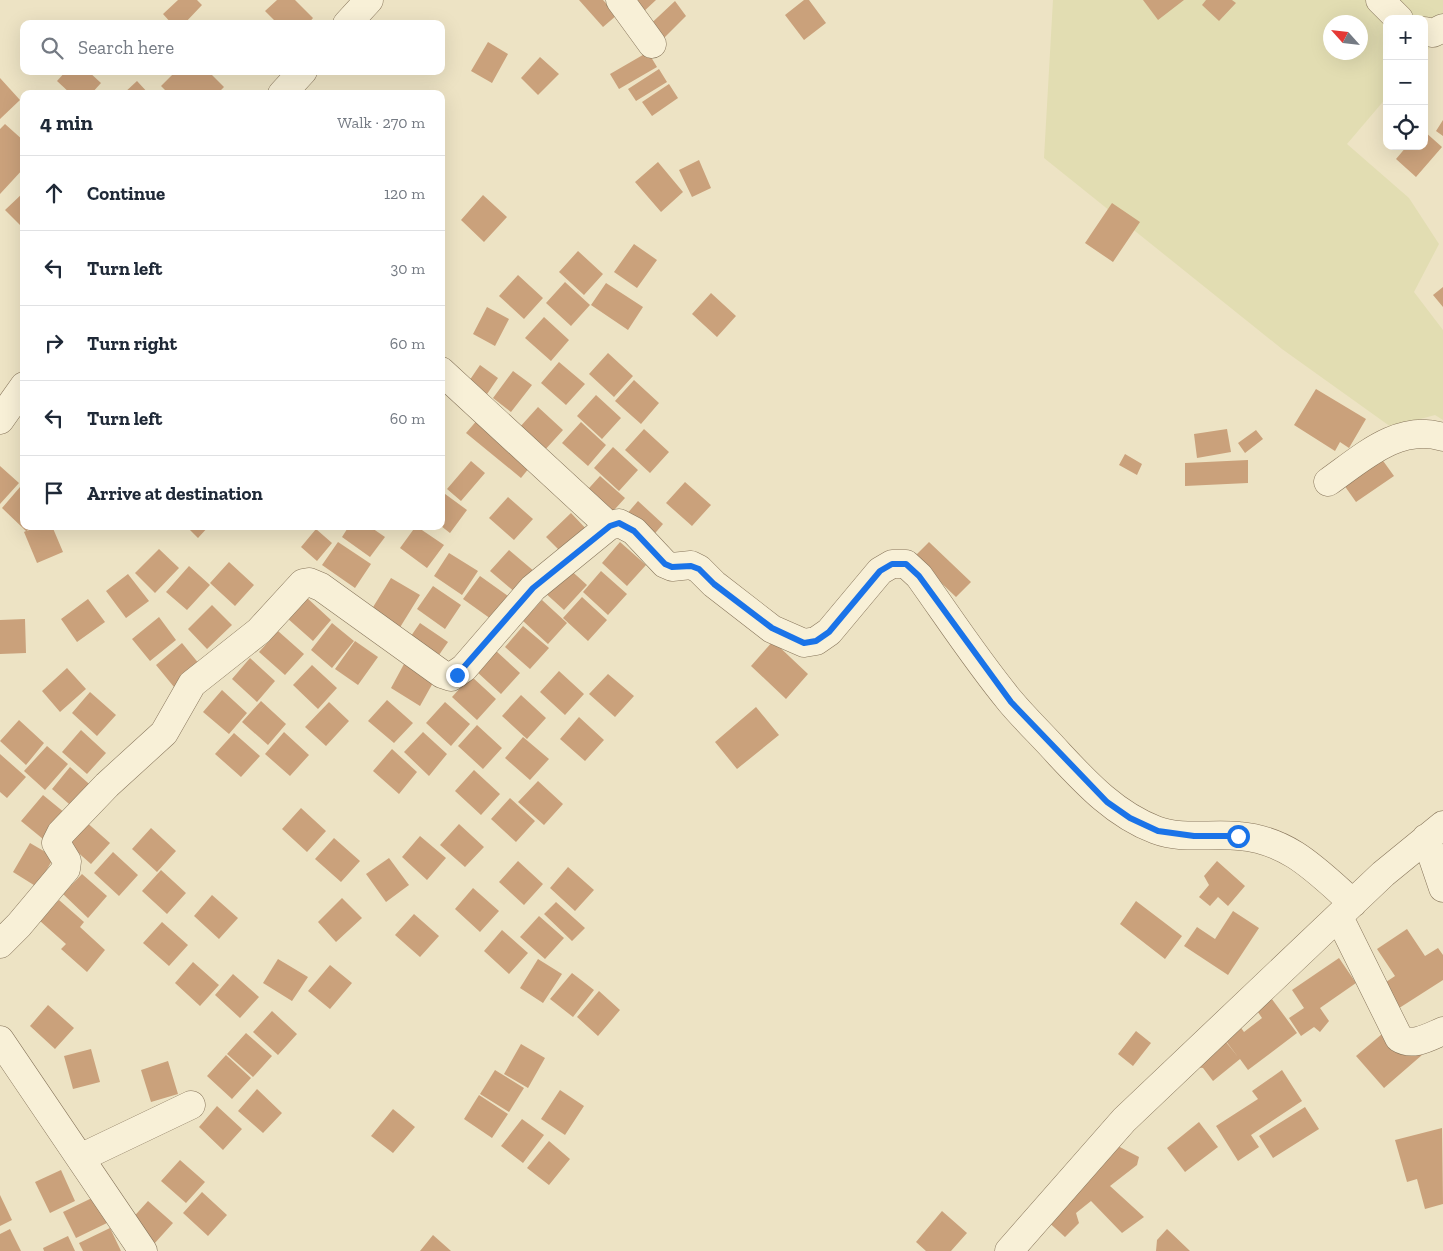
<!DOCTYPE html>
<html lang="en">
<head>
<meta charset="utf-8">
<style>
	body { margin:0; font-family:"Zilla Slab",serif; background:#f2f2f3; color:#1f2937 }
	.controls { position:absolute; right:15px; top:15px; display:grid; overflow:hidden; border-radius:10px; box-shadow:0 5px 20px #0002 }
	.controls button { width:45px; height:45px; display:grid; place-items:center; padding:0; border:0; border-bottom:1px solid #e0e1e3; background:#fff; color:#1f2937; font:25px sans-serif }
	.compass { position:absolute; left:1323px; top:15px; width:45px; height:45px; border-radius:50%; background:#fff; box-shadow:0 5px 20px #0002; rotate:297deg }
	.stop { position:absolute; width:15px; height:15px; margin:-11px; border:4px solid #1a73e8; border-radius:50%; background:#fff }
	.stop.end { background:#1a73e8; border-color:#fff; box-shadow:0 1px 5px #0008 }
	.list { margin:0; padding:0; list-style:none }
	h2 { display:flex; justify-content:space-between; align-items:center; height:65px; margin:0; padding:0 20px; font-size:21px }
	h2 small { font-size:16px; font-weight:400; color:#747a83 }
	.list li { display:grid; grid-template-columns:32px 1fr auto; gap:15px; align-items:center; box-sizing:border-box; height:75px; padding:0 20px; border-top:1px solid #e0e1e3 }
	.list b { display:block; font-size:19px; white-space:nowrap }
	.list em { font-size:16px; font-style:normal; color:#747a83 }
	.icon { flex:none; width:28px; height:28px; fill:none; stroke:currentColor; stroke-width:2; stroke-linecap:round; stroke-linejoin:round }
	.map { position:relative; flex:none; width:1443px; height:1251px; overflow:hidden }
	.search { position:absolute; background:#fff; box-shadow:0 5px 20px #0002; left:20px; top:20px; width:425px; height:55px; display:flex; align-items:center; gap:12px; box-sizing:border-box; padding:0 18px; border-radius:10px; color:#747a83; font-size:19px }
	.panel { position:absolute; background:#fff; box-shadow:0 5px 20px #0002; left:20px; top:90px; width:425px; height:440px; border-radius:10px }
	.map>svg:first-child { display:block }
	.farmland { fill:#e2ddb2; fill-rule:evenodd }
	.building { fill:#caa17b }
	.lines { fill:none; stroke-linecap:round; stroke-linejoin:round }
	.minor-casing { stroke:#87755b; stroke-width:29 }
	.minor { stroke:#f8f0d7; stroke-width:28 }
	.route { stroke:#1a73e8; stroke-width:6 }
</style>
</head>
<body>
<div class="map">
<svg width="1443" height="1251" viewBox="0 0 1443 1251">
	<rect width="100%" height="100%" fill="#ede3c4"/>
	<!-- farmland -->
	<path class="farmland" d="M1053,0h390v32l-19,22v-35h-37v78l-40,47 62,54 30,46 -25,48 29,38v90l-8,-5 -44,12 -109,-78 -238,-191zM1330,22h30v30h-30z"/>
	<!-- building -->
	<path class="building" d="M178,0h19l5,5 -18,19h-12l-9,-10z
		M277,0h18l18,18 -5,6h-30l-13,-13z
		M579,0h24l14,15 -14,12z
		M628,0h28l-15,14z
		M804,0h5l17,23 -22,17 -19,-25z
		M1143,0h41l-26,20z
		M1206,0h26l4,3 -17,18 -17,-16z
		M675,1l11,15 -30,30 -14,-14z
		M488,42l20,12 -16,29 -21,-12z
		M648,52l9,15 -38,22 -9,-15z
		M540,57l19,17 -21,21 -17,-17z
		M659,69l8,13 -31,19 -8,-12z
		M66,71h22l13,12 -10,11h-20l-14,-13z
		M176,71h32l16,16 -7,7h-48l-8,-8z
		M0,78l20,22 -20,19z
		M137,81l12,13h-26z
		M669,84l9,14 -26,18 -10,-14z
		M1443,120v16l-7,-5z
		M5,124l19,17v27l-24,26v-65z
		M1424,131l18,16 -26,30 -20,-18 11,-13h17z
		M699,160l12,28 -19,9 -13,-27z
		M658,162l25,30 -22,20 -26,-30z
		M24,192v37l-19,-19z
		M483,195l24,22 -23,25 -23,-22z
		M1112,203l28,19 -27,40 -28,-19z
		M634,244l23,16 -20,28 -23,-16z
		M578,251l25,23 -19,21 -25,-23z
		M518,275l25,23 -19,21 -25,-23z
		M565,282l25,23 -19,21 -25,-23z
		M606,283l37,24 -15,23 -37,-25z
		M1443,287v20l-10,-12z
		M711,293l25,23 -19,21 -25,-23z
		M487,307l22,12 -14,27 -22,-12z
		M544,317l25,23 -18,21 -26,-23z
		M608,353l25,23 -19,21 -25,-23z
		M559,362l26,22 -19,21 -25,-22z
		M480,365l18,13 -13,19 -18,-13z
		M513,371l19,14 -21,27 -18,-14z
		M634,380l25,23 -18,21 -26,-23z
		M1316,389l50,30 -17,29 -9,-6 -5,9 -41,-26z
		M596,395l25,23 -19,21 -25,-23z
		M538,407l25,23 -19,21 -25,-23z
		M479,418l55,44 -13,16 -55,-45z
		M581,422l25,23 -18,21 -26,-23z
		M644,429l25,23 -19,21 -25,-23z
		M1227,429l4,23 -34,6 -3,-24z
		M1256,430l7,9 -18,14 -7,-10z
		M613,447l25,23 -19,21 -25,-23z
		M1125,454l17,10 -5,11 -18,-10z
		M1381,458l13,18 -38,26 -17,-24z
		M1248,460v23l-63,3v-23z
		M471,461l14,12 -24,28 -14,-12z
		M0,466l19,17 -19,21z
		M600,476l25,22 -19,21 -25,-22z
		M685,482l26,23 -19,21 -26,-23z
		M20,487l4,3v36h7l-4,5 10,-5h15l11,26 -26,11 -13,-31 2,-1 -24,-23z
		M441,491l26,19 -17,23 -9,-7z
		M508,497l25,22 -19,21 -25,-22z
		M638,501l25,23 -19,22 -25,-23z
		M571,513l19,20 -24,24 -20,-20z
		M186,526h23l-11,12z
		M349,526h20l16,11 -15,20 -28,-20z
		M416,526l28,19 -17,23 -27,-20z
		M316,529l16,14 -15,18 -16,-14z
		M338,542l33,22 -16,24 -33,-23z
		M620,542l26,23 -19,21 -25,-23z
		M929,542l42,40 -15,15 -42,-40z
		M159,549l20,19 -24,25 -20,-20z
		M509,550l26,22 -19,21 -26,-22z
		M449,553l29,18 -16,24 -28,-19z
		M229,562l25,23 -19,21 -25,-23z
		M189,566l21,19 -23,25 -21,-18z
		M566,566l21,19 -23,25 -21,-19z
		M601,571l26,23 -19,21 -25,-23z
		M128,574l21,27 -23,17 -20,-27z
		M480,576l28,20 -17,23 -28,-20z
		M391,578l29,17 -21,34 -29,-17z
		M433,586l28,19 -16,24 -28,-20z
		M306,597l25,23 -18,21 -26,-23z
		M582,597l25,23 -19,21 -25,-23z
		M88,599l17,23 -28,20 -16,-23z
		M542,600l25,23 -19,21 -25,-23z
		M212,605l20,20 -25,24 -19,-20z
		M159,617l17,23 -26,21 -18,-22z
		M25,619l1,34 -26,1v-34z
		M332,623l22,18 -22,27 -21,-18z
		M420,623l28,19 -16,23 -28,-19z
		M523,626l26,22 -19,21 -25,-22z
		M278,631l26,23 -19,21 -26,-23z
		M355,641l23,16 -20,28 -23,-16z
		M773,641l35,33 -22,25 -35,-33z
		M182,643l18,22 -26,22 -18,-22z
		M495,650l25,23 -19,21 -25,-23z
		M250,658l25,23 -18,21 -25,-23z
		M404,664l30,17 -14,25 -29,-18z
		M312,665l25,23 -19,21 -25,-24z
		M67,668l19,21 -26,23 -18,-21z
		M559,671l25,23 -19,21 -25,-23z
		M608,674l26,22 -19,21 -26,-23z
		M471,676l25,23 -19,21 -25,-23z
		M222,690l25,23 -18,21 -26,-22z
		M90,692l26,23 -19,21 -25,-23z
		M521,695l25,23 -19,21 -25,-23z
		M387,700l26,23 -19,20 -26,-22z
		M261,701l25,23 -18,21 -26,-23z
		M329,702l20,19 -23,25 -21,-19z
		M445,702l25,22 -19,22 -25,-23z
		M756,707l23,28 -42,34 -22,-27z
		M579,717l25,23 -19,21 -25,-22z
		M19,720l25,23 -18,22 -26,-24z
		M477,725l25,23 -19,21 -25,-23z
		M81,730l25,23 -19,21 -25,-22z
		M284,732l25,23 -19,21 -25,-22z
		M423,732l24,22 -18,22 -25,-24z
		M234,733l26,23 -19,21 -26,-23z
		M523,737l26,22 -19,21 -25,-22z
		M47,746l21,18 -23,26 -21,-19z
		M392,749l25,23 -18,22 -26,-23z
		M0,754l26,23 -19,21 -7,-6z
		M70,767l26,23 -19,21 -25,-22z
		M474,770l26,24 -19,21 -26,-24z
		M538,781l25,23 -19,21 -26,-23z
		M43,795l22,18 -22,26 -22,-18z
		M510,798l25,23 -19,21 -25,-23z
		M301,808l25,23 -19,21 -25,-23z
		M84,820l26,23 -19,21 -26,-23z
		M459,824l25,23 -19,20 -25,-22z
		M151,828l25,23 -19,21 -25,-23z
		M420,836l26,22 -19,22 -25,-23z
		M334,838l26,23 -19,21 -26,-23z
		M30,843l24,14 -17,30 -24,-15z
		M113,852l25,23 -19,21 -25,-23z
		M389,858l20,27 -23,17 -20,-28z
		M518,861l25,23 -19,21 -25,-23z
		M1217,861l28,25 -17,20 -10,-9 -8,9 -11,-9 10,-12 -5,-9z
		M568,867l26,23 -19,21 -25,-23z
		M161,870l25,23 -19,21 -25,-23z
		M82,874l25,22 -19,22 -25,-24z
		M473,888l26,23 -19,21 -25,-23z
		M212,895l26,23 -19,21 -25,-23z
		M342,898l20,20 -26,24 -18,-20z
		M59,900l25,22 -4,5 25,23 -18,22 -26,-23 5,-5 -26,-23z
		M1136,901l46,35 -17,23 -45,-35z
		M556,902l29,26 -13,13 -28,-27z
		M1233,911l26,17 -31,47 -44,-29 13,-19 18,12z
		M414,914l25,22 -19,21 -25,-22z
		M539,916l25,22 -19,21 -25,-22z
		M162,922l26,23 -19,21 -26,-23z
		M1407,929l18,27 13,-8 5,7v25l-50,32 -16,-24 18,-12 -18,-27z
		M502,930l26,23 -19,21 -25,-23z
		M1339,958l17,25 -36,25 9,13 -9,11 -6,-5 -13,9 -12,-18 15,-10 -12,-18z
		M278,959l30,18 -16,24 -29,-18z
		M538,959l24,15 -19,29 -23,-15z
		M193,962l26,23 -19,21 -25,-23z
		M330,965l22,18 -22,26 -22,-18z
		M572,973l22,17 -21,27 -23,-18z
		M233,974l26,23 -19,21 -25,-23z
		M599,991l21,19 -22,26 -21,-19z
		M1266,991l31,42 -49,37 -8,-11 -27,22 -10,-13 -17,-2 36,-29 16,20 -19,-25 15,-14 10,14 18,-14 -11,-16z
		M48,1005l26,23 -19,21 -25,-23z
		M272,1011l25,23 -19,21 -25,-23z
		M1395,1023l27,32 -38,33 -28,-32z
		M1136,1031l15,12 -18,23 -15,-12z
		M246,1033l26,23 -19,21 -26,-23z
		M521,1044l24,14 -17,30 -24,-14z
		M91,1049l9,33 -27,7 -9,-33z
		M226,1055l25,23 -19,21 -25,-23z
		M168,1061l10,33 -27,8 -10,-32z
		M495,1070l29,18 -15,24 -29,-18z
		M1282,1070l20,31 -51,34 8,12 -21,14 -22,-35 42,-27 -6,-8z
		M257,1089l25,24 -19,20 -25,-22z
		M560,1090l24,16 -19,29 -24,-16z
		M479,1095l29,19 -16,24 -28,-19z
		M217,1106l25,23 -19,21 -24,-23z
		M1305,1107l14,22 -46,29 -14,-22z
		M393,1109l22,18 -22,26 -22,-17z
		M522,1119l22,16 -21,28 -22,-17z
		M1199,1122l19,25 -33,25 -18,-24z
		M1442,1128l1,76 -18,5 -8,-30 -10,3 -12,-42z
		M549,1141l21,18 -21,26 -22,-17z
		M1114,1144l25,13 -2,8 -27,21 34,31 -22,16 -31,-32 -15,12 3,10 -14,14 -20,-18z
		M180,1160l25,22 -19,21 -25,-22z
		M61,1170l14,31 -25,12 -15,-31z
		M202,1192l25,23 -19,21 -25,-23z
		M0,1195l12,25 -12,6z
		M94,1197l13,26 -31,15 -13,-26z
		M148,1201l25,22 -19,21 -25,-22z
		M942,1211l25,22 -16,18h-25l-10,-9z
		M110,1228l11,23h-38l-4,-8z
		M10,1229l11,22h-21v-17z
		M1167,1229l23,22h-34l1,-11z
		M433,1235l18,16h-31z
		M68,1236l7,15h-31l-1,-3z"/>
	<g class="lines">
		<!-- minor casing -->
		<g class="minor-casing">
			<path id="minor" d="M620,0l32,44
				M1380,0l19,19
				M347,24l22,-24
				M1424,31l9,2 10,-5
				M282,94l21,-23
				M441,371l168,155
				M0,420l24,-34
				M1328,482c34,-24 71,-59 115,-45
				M1426,838l17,50
				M1339,917l60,121c14,9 30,-1 44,-7
				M0,944l19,-19 47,-56 1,-8 -11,-18 5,-10 46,-48 57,-52 28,-49 67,-53 44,-48 6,-1 12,5 121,87 9,3 13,-9 69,-80 76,-62 10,-3 15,8 31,33 7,3 19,-2 8,4 15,15 58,45 32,14 12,-2 13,-9 51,-61 12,-7h14l13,12c30,42 58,85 91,125 15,18 33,35 49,53 28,30 57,61 97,76 26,10 56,3 83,6 50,4 78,35 114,67
				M0,1040l143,211
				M80,1158l111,-53
				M1009,1251l115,-131 259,-246 60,-49"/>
		</g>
		<!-- minor -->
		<use href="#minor" class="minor"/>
	</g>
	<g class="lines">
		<!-- route -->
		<path class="route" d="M457,675l76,-87 77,-62 9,-3 15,8 31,33 7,3 19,-1 8,3 15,15 58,44 32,15 12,-2 13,-9 51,-61 12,-7h14l13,12 92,126 96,100 23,16 28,13 36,5h44"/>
	</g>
</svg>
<div class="controls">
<button>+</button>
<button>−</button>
<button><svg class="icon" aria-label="locate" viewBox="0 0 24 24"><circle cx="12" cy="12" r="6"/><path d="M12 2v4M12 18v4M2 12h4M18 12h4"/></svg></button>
</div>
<svg class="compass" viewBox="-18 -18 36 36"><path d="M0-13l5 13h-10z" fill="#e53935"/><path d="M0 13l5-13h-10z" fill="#747a83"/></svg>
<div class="stop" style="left:1238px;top:836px"></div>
<div class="stop end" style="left:457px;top:675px"></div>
<div class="search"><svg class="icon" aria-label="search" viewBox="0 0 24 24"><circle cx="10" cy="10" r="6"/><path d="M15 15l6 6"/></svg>Search here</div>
<section class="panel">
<h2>4 min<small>Walk · 270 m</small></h2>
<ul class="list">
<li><svg class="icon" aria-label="ahead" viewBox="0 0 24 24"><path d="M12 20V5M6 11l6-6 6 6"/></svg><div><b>Continue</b></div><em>120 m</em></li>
<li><svg class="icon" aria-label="left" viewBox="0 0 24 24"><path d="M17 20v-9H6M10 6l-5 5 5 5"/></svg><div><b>Turn left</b></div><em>30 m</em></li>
<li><svg class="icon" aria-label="right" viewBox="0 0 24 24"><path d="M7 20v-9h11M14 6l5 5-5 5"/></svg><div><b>Turn right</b></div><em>60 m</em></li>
<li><svg class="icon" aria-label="left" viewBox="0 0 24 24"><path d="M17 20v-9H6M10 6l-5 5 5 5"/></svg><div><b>Turn left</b></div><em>60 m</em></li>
<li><svg class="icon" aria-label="arrive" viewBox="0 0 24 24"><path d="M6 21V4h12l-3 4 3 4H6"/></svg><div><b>Arrive at destination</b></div></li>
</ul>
</section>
</div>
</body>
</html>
